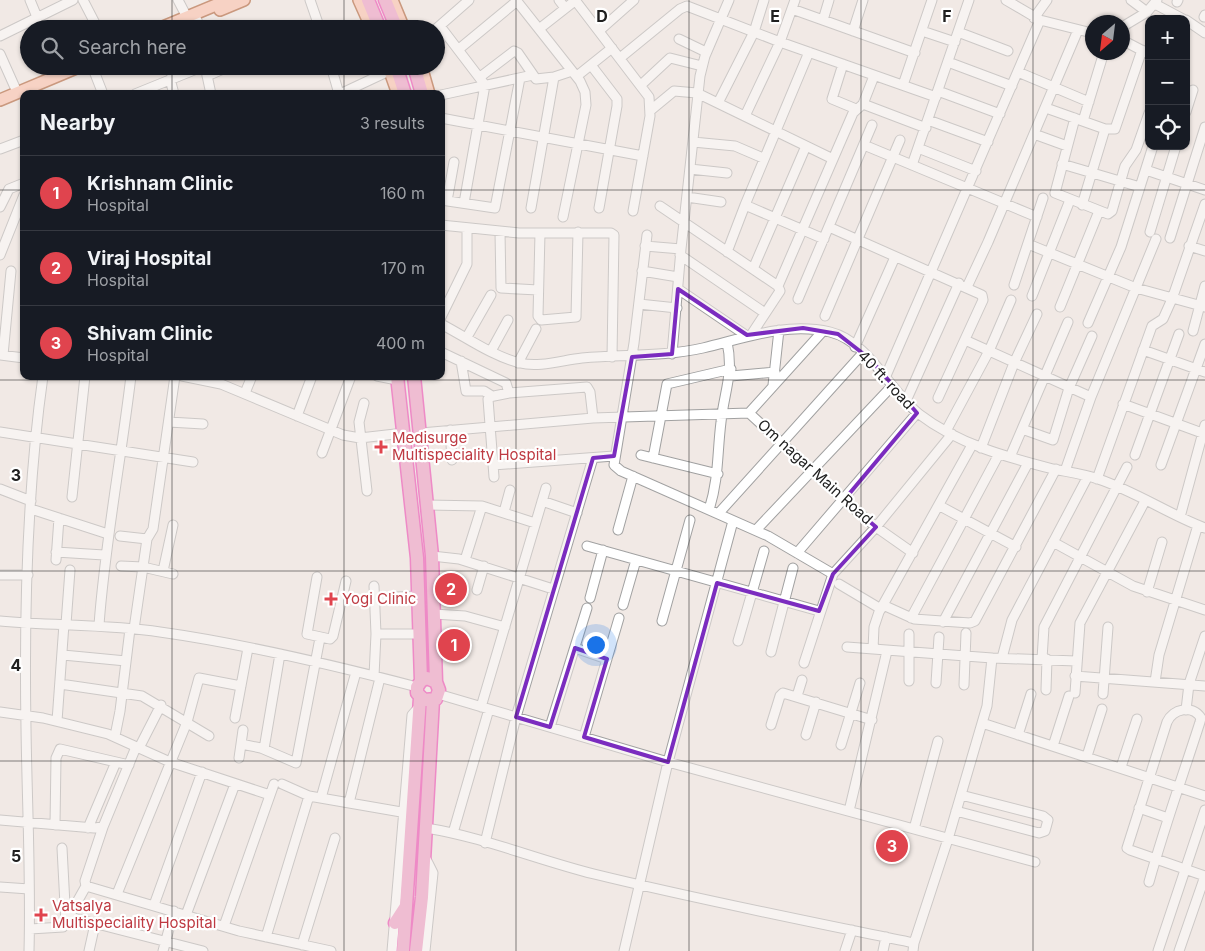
<!DOCTYPE html>
<html lang="en">
<head>
<meta charset="utf-8">
<style>
	body { margin:0; font-family:Inter,sans-serif; background:#20242c; color:#f1f3f6 }
	.controls { position:absolute; right:15px; top:15px; display:grid; overflow:hidden; border-radius:10px; box-shadow:0 1px 4px #0004 }
	.controls button { width:45px; height:45px; display:grid; place-items:center; padding:0; border:0; border-bottom:1px solid #363941; background:#171b24; color:#f1f3f6; font:25px sans-serif }
	.compass { position:absolute; left:1085px; top:15px; width:45px; height:45px; border-radius:50%; background:#171b24; box-shadow:0 1px 4px #0004; rotate:208deg }
	.you { position:absolute; left:595px; top:644px; width:18px; height:18px; margin:-12px; border:4px solid #fff; border-radius:50%; background:#1a73e8; box-shadow:0 0 0 8px #1a73e833 }
	.badge { display:grid; place-items:center; width:32px; height:32px; border-radius:50%; background:#1a73e8; color:#fff; font-size:16px; font-weight:700 }
	.pin { position:absolute; translate:-50% -50%; border:2px solid #fff; box-shadow:0 1px 5px #0006 }
	.list { margin:0; padding:0; list-style:none }
	h2 { display:flex; justify-content:space-between; align-items:center; height:65px; margin:0; padding:0 20px; font-size:21px }
	h2 small { font-size:16px; font-weight:400; color:#9ea1a6 }
	.list li { display:grid; grid-template-columns:32px 1fr auto; gap:15px; align-items:center; box-sizing:border-box; height:75px; padding:0 20px; border-top:1px solid #363941 }
	.list b { display:block; font-size:19px; white-space:nowrap }
	.list p { margin:0; font-size:16px; white-space:nowrap; color:#9ea1a6 }
	.list em { font-size:16px; font-style:normal; color:#9ea1a6 }
	.icon { flex:none; width:28px; height:28px; fill:none; stroke:currentColor; stroke-width:2; stroke-linecap:round; stroke-linejoin:round }
	.map { position:relative; flex:none; width:1205px; height:951px; overflow:hidden }
	.search { position:absolute; background:#171b24; box-shadow:0 1px 4px #0004; left:20px; top:20px; width:425px; height:55px; display:flex; align-items:center; gap:12px; box-sizing:border-box; padding:0 18px; border-radius:28px; color:#9ea1a6; font-size:19px }
	.panel { position:absolute; background:#171b24; box-shadow:0 1px 4px #0004; left:20px; top:90px; width:425px; height:290px; border-radius:10px }
	.map>svg:first-child { display:block }
	.lines { fill:none; stroke-linecap:round; stroke-linejoin:round }
	.minor-casing { stroke:#a1a1a1; stroke-width:11 }
	.major-casing { stroke:#9b3700; stroke-width:14 }
	.highway-casing { stroke:#ea17a1; stroke-width:15 }
	.minor { stroke:#fff; stroke-width:9 }
	.major { stroke:#ffb69c; stroke-width:11 }
	.highway { stroke:#ee87ba; stroke-width:12 }
	.marked { fill:none; stroke:#7b2cbf; stroke-width:4; stroke-linejoin:round }
	.grid { fill:none; stroke:#202020; stroke-width:1; stroke-opacity:0.55 }
	.health-dot { fill:#e0444e; stroke:#fff; stroke-width:2 }
	.labels { text-anchor:middle; stroke-width:4.5; stroke-linejoin:round; paint-order:stroke }
	.street-label { font-size:15px; fill:#202020; stroke:#fff }
	.health-label { font-size:15px; fill:#be3a42; stroke:#fff; text-anchor:start }
	.grid-label { font-size:16px; text-anchor:middle; font-weight:bold; fill:#202020; stroke:#fff; stroke-width:4.5; stroke-linejoin:round; paint-order:stroke }
</style>
</head>
<body>
<div class="map">
<svg width="1205" height="951" viewBox="0 0 1205 951">
	<rect width="100%" height="100%" fill="#f1e9e5"/>
	<g class="lines">
		<!-- minor casing -->
		<g class="minor-casing">
			<path id="minor" d="M30,0l7,17
				M83,0l15,29
				M178,0l12,23
				M310,0l10,29
				M516,0l64,81 5,11 1,13 -23,112
				M559,0l6,8
				M575,0l74,97 1,19 -17,95
				M1006,0l34,20 52,13
				M1131,0l16,12
				M1177,2l1,-2
				M1155,4l28,15
				M792,9l123,44
				M1204,17l1,-2
				M1034,18l13,-18
				M197,20l2,9
				M823,20l6,-20
				M1186,20l19,13
				M440,26l45,59 -21,118
				M1122,27l25,-15 10,-12
				M436,29l33,-29
				M539,29l37,-29
				M599,31l35,-31
				M853,31l10,-31
				M922,31l33,11
				M958,32l50,19
				M0,36l73,-36
				M679,39l27,13
				M1122,40l27,14
				M459,49l58,-48
				M809,52l-64,153 79,34
				M0,54l17,38
				M620,58l60,-49 7,-3 93,36 156,55
				M948,62l64,24
				M843,64l-11,35 24,10
				M591,65l26,34v7l-18,102
				M92,66l11,28
				M205,66l6,28
				M331,66l8,28
				M1018,72l71,30
				M207,76l23,-10
				M577,76l35,-28
				M480,77l34,-26 4,2 18,26 18,-2
				M170,79l4,15
				M641,85l29,-27 32,8
				M903,85l29,-85
				M938,91l62,23
				M135,94l69,-28
				M340,94l49,-23
				M441,95l92,-20
				M718,103l36,-71 10,-32
				M863,104l63,24
				M1046,108l59,21h10l27,-79
				M651,110l23,-19 23,2 136,66
				M1186,112l7,-22
				M745,116l35,-74 15,-42
				M441,118l202,38
				M1075,118l-20,75 53,21 4,-3 13,-45 11,-16 13,-37
				M928,120l60,22
				M1083,121l21,-69
				M1034,134l33,12
				M693,142l42,4 28,12
				M864,145l173,72
				M918,148l58,23
				M0,149l24,-9
				M1062,164l78,23
				M912,165l57,-165
				M690,169l37,4
				M1146,170l59,20
				M687,197l34,5
				M441,200l54,8 25,-130
				M447,201l7,-39
				M1082,205l23,-76
				M660,206l118,80 2,5 -29,44
				M0,207l9,-18 15,-6
				M531,208l23,-131 18,-6
				M441,225l78,8h92l3,2 -2,122
				M829,227l153,68 1,5 -45,98
				M500,232l1,56 37,2
				M1150,232l26,-86
				M540,233l-2,83 3,4 35,-3 2,-85
				M647,235l-13,108 -20,122 7,6 147,65 65,38
				M1170,238l35,-111
				M1028,244l108,44 69,19
				M645,246l36,3
				M1189,246l16,5
				M727,252l18,-47
				M0,255l24,-60
				M680,255l85,58
				M753,269l53,-123
				M642,271l36,6
				M1014,285l29,-87
				M778,286l75,-173 10,-9 11,-28
				M967,287l21,-45 90,-212
				M678,289l69,47
				M1032,296l38,-96
				M798,299l74,-174
				M639,304l38,4
				M1060,307l39,-96
				M825,316l75,-176
				M441,317l26,-53v-36
				M1088,323l33,-76 32,-101
				M441,324c25,13 51,32 79,39 19,5 43,-3 62,-5 41,-4 81,-1 121,-10 42,-10 83,-26 127,-16 38,9 60,59 89,82 39,30 87,43 134,55 15,3 31,5 45,10 37,12 70,35 107,49
				M1193,331l12,-45
				M467,337l24,-42
				M965,340l126,57
				M855,347l40,-90
				M1143,350l62,22
				M491,351l17,-31
				M441,352l65,31 3,10
				M672,354l9,-105 19,-173 5,-20 24,-56
				M0,355l24,3
				M3,355l8,-84
				M461,361l5,30h18l8,5
				M518,363l18,-34
				M182,376l39,8 122,51 17,3 44,-5
				M377,376l20,4
				M731,376l44,-4
				M885,378l155,-358
				M773,385l6,-55
				M245,393l7,-17
				M906,401l53,-118
				M364,403l-5,19 8,69
				M1123,404l82,30
				M749,413l74,-82
				M297,416l15,-40
				M169,422l34,2
				M1022,429l31,11 16,-52 23,-52
				M450,430l2,30
				M946,431l43,-80 22,-51
				M0,432l193,30
				M421,433l172,-15 156,-5 95,87 32,27 37,26
				M981,448l33,-85 23,-49
				M322,453l29,-77
				M641,455l77,19
				M1135,455l44,-121
				M1010,457l58,-135
				M653,458l14,-74 64,-15
				M493,465l121,-9
				M1161,465l44,-121
				M1065,471l26,-74 65,-158
				M494,477l-6,-78 1,-2 20,-4 78,-6 3,5 3,26
				M1097,479l55,-153 11,-7 9,-20 33,-95
				M0,489l31,12
				M72,497l13,-121
				M542,501l35,12
				M427,505l55,1 53,17
				M940,506l76,41
				M31,509l77,25
				M709,510c10,-32 8,-56 12,-88 3,-30 13,-48 6,-80
				M504,512l6,-22
				M718,514l145,-161
				M1180,517l25,-92
				M618,530l15,-54
				M756,530l136,-144
				M120,536l27,3
				M1053,542l80,44 72,24
				M587,546l232,65
				M56,552l48,3
				M797,553l120,-140
				M432,556l27,3 94,30
				M56,560l3,-42
				M465,560l17,-54
				M121,566l22,1 30,7
				M163,571l10,-46
				M0,575h28
				M317,577l-10,57 23,5 3,-3 13,-55
				M839,584l42,25
				M374,586l2,48h43
				M477,590l7,-24
				M1147,592l15,-50
				M374,598l44,-2
				M590,598l13,-48
				M623,605l13,-45
				M883,605l31,14 56,4 5,-2 81,-152
				M434,614l31,2 40,11
				M911,618l88,-164
				M0,621c53,5 107,3 160,11 86,12 173,33 257,55
				M662,621l28,-101
				M943,622l85,-159
				M66,624l4,-54
				M99,625c6,-83 22,-165 32,-249
				M134,629l13,-90 6,-10 22,-153
				M738,641l26,-90
				M847,647l145,11 84,3
				M575,648l32,11
				M873,649l1,-22 5,-15 93,-167
				M771,652l22,-84
				M63,655l63,6
				M1002,658l10,-38 76,-144
				M1042,659l2,-32 83,-160
				M804,663l29,-89 43,-47 76,-93
				M374,676l2,-42
				M1075,676l130,10
				M909,681v-47
				M1155,682l4,-27 39,-130
				M936,683l3,-46
				M60,684l82,12 67,40
				M964,685l2,-52
				M1046,690l1,-31
				M1075,693l5,-70 65,-122
				M438,694l230,68 367,100
				M1103,694l5,-67
				M797,696l5,-16
				M481,707l65,-219
				M1186,710l3,-26 16,-48
				M0,712l43,6 65,16 62,28 100,33
				M235,718l13,-70
				M57,721l7,-97
				M982,723l223,73
				M771,725l9,-29 3,-3 89,27
				M550,727l37,-119
				M806,735l10,-33
				M1018,735l13,-41
				M115,736l5,-25 10,-82
				M584,737l35,-119
				M241,744l20,4 35,15 24,-125
				M841,745l19,-62
				M1053,746l16,-50
				M139,748l22,-43
				M264,749l16,-95
				M1087,756l15,-47
				M239,758l4,-28
				M1121,767l16,-48
				M282,784l27,12 98,17
				M321,798l35,-126
				M349,803l31,-125
				M1139,808l29,10
				M849,811l38,-160
				M956,811l83,22 6,-2 3,-11 -5,-4 -82,-21
				M0,820l94,8 9,-1
				M55,825l1,-67 4,-9 69,16
				M88,828l28,-66
				M426,828c57,9 112,32 168,46 106,26 213,47 320,69
				M914,829l24,-88
				M453,833l36,-124
				M485,843l31,-126 77,-259
				M62,848l4,76
				M1149,882c15,-54 34,-107 51,-160l1,-4c-9,-14 -28,-9 -34,4l-40,126 3,2 75,26
				M86,886l153,45 92,20
				M0,887l29,2
				M117,894l70,-172 12,-44 42,8
				M154,905l48,-133
				M186,915l49,-131
				M70,917l133,34
				M224,926l50,-142
				M30,929l33,-2 23,-41 -1,-5 18,-54 33,-80
				M266,937l43,-141
				M302,945l33,-107
				M29,951c2,-74 -2,-149 -3,-223 -2,-115 1,-239 17,-352
				M89,951l6,-27
				M163,951l11,-40
				M392,951l20,-236 7,-8
				M425,951l8,-78 -8,-16
				M624,951l44,-189 65,-241
				M845,951l7,-21
				M883,951l3,-14
				M913,951l1,-8 34,-104 39,-133 5,-48
				M1158,951l47,-141
				M1179,951l26,-75"/>
		</g>
		<!-- major casing -->
		<g class="major-casing">
			<path id="major" d="M359,0l13,29
				M392,0l12,29
				M220,10l24,-10
				M158,29l70,-29
				M388,66l10,28
				M421,66l8,28
				M0,100l81,-34"/>
		</g>
		<!-- highway casing -->
		<g class="highway-casing">
			<path id="highway" d="M368,0l12,29
				M385,0l12,29
				M396,66l9,28
				M414,66l8,28
				M397,376l20,182 4,123 -4,6v6l7,7 12,-1 3,-9 -3,-8 -9,-4 -6,3
				M414,376l18,180 4,126
				M395,923l11,-17
				M403,951l17,-253
				M416,951l6,-54 11,-197"/>
		</g>
		<!-- minor -->
		<use href="#minor" class="minor"/>
		<!-- major -->
		<use href="#major" class="major"/>
		<!-- highway -->
		<use href="#highway" class="highway"/>
	</g>
	<!-- marked area -->
	<path d="M0 0H1205V951H0ZM678,289l69,46 56,-7 35,6 32,25 47,54 -73,87 32,27 -43,47 -14,37 -102,-28 -49,179 -84,-25 23,-78 -32,-11 -25,79 -34,-10 77,-259 21,-2 18,-99 40,-3z" fill="#f1e9e5" fill-opacity=".55" fill-rule="evenodd"/>
	<path class="marked" d="M678,289l69,46 56,-7 35,6 32,25 47,54 -73,87 32,27 -43,47 -14,37 -102,-28 -49,179 -84,-25 23,-78 -32,-11 -25,79 -34,-10 77,-259 21,-2 18,-99 40,-3z"/>
	<!-- grid -->
	<path class="grid" d="M172,0v29M344,0v29M516,0v951M689,0v951M861,0v951M1033,0v951M172,66v28M344,66v28M0,190h24M441,190h764M172,376v575M344,376v575M0,380h1205M0,571h1205M0,761h1205"/>
	<!-- markers -->
	<g class="health-dot">
		<path d="M378.5 439.5h5v5h5v5h-5v5h-5v-5h-5v-5h5z"/>
		<path d="M328.5 591.5h5v5h5v5h-5v5h-5v-5h-5v-5h5z"/>
		<path d="M38.5 907.5h5v5h5v5h-5v5h-5v-5h-5v-5h5z"/>
	</g>
	<g class="labels">
		<!-- street labels -->
		<g class="street-label">
			<text transform="translate(886 380) rotate(47)" y="5">40 ft. road</text>
			<text transform="translate(815 472) rotate(42)" y="5">Om nagar Main Road</text>
		</g>
		<!-- health labels -->
		<g class="health-label">
			<text x="392" y="443">Medisurge<tspan x="392" dy="17">Multispeciality Hospital</tspan></text>
			<text x="342" y="604">Yogi Clinic</text>
			<text x="52" y="911">Vatsalya<tspan x="52" dy="17">Multispeciality Hospital</tspan></text>
		</g>
	</g>
	<g class="grid-label">
		<text x="602" y="22">D</text>
		<text x="775" y="22">E</text>
		<text x="947" y="22">F</text>
		<text x="16" y="481">3</text>
		<text x="16" y="671">4</text>
		<text x="16" y="862">5</text>
	</g>
</svg>
<div class="controls">
<button>+</button>
<button>−</button>
<button><svg class="icon" aria-label="locate" viewBox="0 0 24 24"><circle cx="12" cy="12" r="6"/><path d="M12 2v4M12 18v4M2 12h4M18 12h4"/></svg></button>
</div>
<svg class="compass" viewBox="-18 -18 36 36"><path d="M0-13l5 13h-10z" fill="#e53935"/><path d="M0 13l5-13h-10z" fill="#9ea1a6"/></svg>
<div class="you"></div>
<div class="pin badge" style="left:454px;top:645px;background:#e0444e">1</div>
<div class="pin badge" style="left:451px;top:589px;background:#e0444e">2</div>
<div class="pin badge" style="left:892px;top:846px;background:#e0444e">3</div>
<div class="search"><svg class="icon" aria-label="search" viewBox="0 0 24 24"><circle cx="10" cy="10" r="6"/><path d="M15 15l6 6"/></svg>Search here</div>
<section class="panel">
<h2>Nearby<small>3 results</small></h2>
<ul class="list">
<li><span class="badge" style="background:#e0444e">1</span><div><b>Krishnam Clinic</b><p>Hospital</p></div><em>160 m</em></li>
<li><span class="badge" style="background:#e0444e">2</span><div><b>Viraj Hospital</b><p>Hospital</p></div><em>170 m</em></li>
<li><span class="badge" style="background:#e0444e">3</span><div><b>Shivam Clinic</b><p>Hospital</p></div><em>400 m</em></li>
</ul>
</section>
</div>
</body>
</html>
